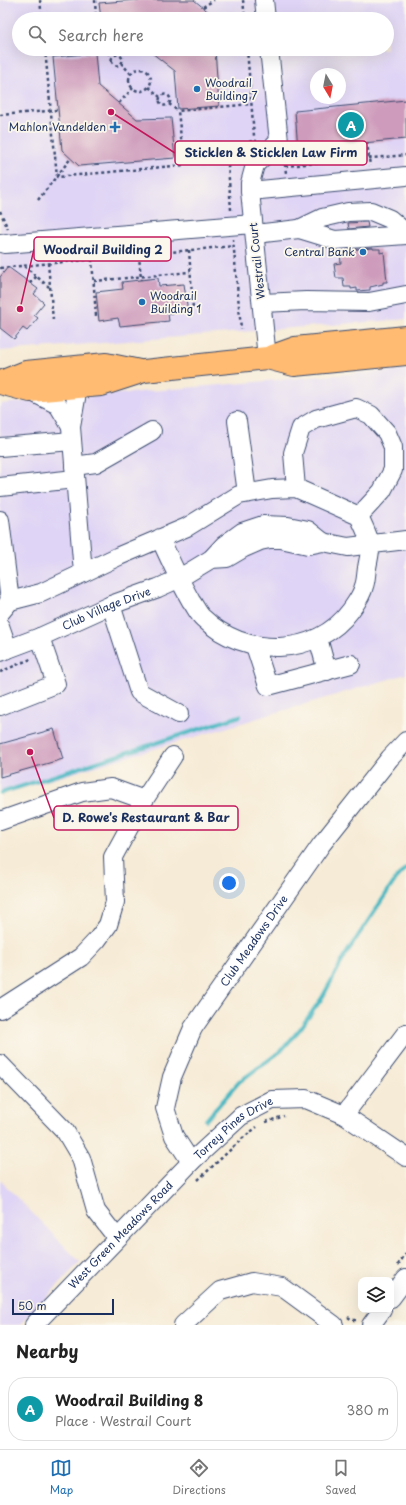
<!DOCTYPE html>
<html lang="en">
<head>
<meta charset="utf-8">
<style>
	body { margin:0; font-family:"Playpen Sans",sans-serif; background:#f2f2f2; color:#222 }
	.controls { position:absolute; right:12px; bottom:12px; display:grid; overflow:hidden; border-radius:8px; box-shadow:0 4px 16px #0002 }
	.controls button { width:36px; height:36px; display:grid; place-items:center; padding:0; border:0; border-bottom:1px solid #e0e0e0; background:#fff; color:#222; font:20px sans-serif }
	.compass { position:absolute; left:310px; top:68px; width:36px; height:36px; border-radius:50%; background:#fff; box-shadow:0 4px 16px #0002; rotate:170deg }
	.scale { position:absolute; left:12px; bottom:10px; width:102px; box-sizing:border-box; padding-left:4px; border:2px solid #1b2f5e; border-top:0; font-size:11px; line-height:14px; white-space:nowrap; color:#1b2f5e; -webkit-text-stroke:3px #fbf7ec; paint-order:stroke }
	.you { position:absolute; left:229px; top:883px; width:14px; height:14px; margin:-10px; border:3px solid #fff; border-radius:50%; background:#1a73e8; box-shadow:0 0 0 6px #1a73e833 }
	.badge { display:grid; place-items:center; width:26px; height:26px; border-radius:50%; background:#1f6fb2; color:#fff; font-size:13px; font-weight:700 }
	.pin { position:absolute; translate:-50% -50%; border:2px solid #fff; box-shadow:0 1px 4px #0006 }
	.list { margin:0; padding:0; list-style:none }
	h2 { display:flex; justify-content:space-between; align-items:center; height:52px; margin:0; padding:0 16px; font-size:17px }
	h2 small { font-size:13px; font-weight:400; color:#767676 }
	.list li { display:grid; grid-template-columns:26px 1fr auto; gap:12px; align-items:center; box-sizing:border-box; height:64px; margin:0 8px 8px; padding:0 8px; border:1px solid #e0e0e0; border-radius:16px }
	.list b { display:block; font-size:15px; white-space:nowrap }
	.list p { margin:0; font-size:13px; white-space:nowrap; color:#767676 }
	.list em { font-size:13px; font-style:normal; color:#767676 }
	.icon { flex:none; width:22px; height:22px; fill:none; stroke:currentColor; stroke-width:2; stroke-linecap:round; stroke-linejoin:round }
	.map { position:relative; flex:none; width:406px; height:1325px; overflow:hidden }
	.search { position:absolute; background:#fff; box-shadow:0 4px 16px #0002; left:12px; right:12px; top:12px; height:44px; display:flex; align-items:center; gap:10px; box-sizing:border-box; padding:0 14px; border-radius:22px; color:#767676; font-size:15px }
	.sheet { height:124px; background:#fff }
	nav { display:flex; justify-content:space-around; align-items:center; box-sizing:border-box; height:56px; border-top:1px solid #e0e0e0; background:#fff; font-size:11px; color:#767676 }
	nav a { display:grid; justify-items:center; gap:2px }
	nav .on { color:#1f6fb2 }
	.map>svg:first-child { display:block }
	.built { fill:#dfd4f5; fill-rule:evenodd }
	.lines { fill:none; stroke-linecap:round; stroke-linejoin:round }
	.stream { stroke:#4ab8c2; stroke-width:4 }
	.building { fill:#ce9bbc }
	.minor-casing { stroke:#3c4b70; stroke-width:20 }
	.major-casing { stroke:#3c4b70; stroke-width:24 }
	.path { stroke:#3c4b70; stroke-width:2.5; stroke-dasharray:3 3; stroke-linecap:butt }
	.minor { stroke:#fff; stroke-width:18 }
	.major { stroke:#ffbb71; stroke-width:22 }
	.poi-dot { fill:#1f6fb2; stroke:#fbf7ec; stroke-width:1.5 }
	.labels { text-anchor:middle; stroke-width:3.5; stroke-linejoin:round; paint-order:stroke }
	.poi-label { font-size:11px; fill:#1b2f5e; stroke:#fbf7ec; text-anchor:start }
	.street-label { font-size:11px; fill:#1b2f5e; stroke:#fbf7ec }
	.leader { fill:none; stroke:#c2185b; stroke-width:1.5 }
	.callout-dot { fill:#c2185b; stroke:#fbf7ec; stroke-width:1.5 }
	.callout { fill:#fbf7ec; stroke:#c2185b; stroke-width:1.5 }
	.callout-label { font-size:12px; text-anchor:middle; font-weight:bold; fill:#1b2f5e }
</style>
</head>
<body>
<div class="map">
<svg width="406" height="1325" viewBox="0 0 406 1325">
	<rect width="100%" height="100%" fill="#fbf7ec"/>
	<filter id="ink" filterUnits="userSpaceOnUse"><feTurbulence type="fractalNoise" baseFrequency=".025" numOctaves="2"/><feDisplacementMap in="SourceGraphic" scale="8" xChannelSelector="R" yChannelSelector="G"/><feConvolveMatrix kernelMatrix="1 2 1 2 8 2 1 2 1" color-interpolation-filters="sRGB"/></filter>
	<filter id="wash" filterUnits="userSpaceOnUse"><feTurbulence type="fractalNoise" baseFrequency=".012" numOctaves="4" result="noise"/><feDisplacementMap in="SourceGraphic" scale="16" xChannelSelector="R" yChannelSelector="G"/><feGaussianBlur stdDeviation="0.9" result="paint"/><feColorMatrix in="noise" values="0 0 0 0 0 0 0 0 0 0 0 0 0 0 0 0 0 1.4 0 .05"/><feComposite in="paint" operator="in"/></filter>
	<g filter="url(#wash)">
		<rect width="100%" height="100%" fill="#f6ebd6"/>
		<!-- built -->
		<path class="built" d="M0,0h406v319l-406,32zM19,19h368v30h-368zM316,74h24v24h-24z
			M406,369v305l-406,121v-391z
			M0,1180l80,82 -60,63h-20z"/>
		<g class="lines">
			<!-- stream -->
			<path class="stream" d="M1,793l239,-77
				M206,1120l33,-38 42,-31 19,-22 22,-31 24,-44 50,-75 10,-11"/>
		</g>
		<g id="blocks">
			<!-- building -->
			<path class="building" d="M136,0h58l23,19h-116l-2,-16z
				M147,49h68l4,57 -41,3 -3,-38z
				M95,53l3,33 39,33 34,-1 4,40 -96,8 -17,-16 -9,-93z
				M406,100v39l-108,10 -3,-38z
				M367,222l1,5 -19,2 -1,-6z
				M373,248v1h7v4l4,-1 3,30h-4v2l-13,3v3l-13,1v-3l-6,1v-2h-7l-1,-9h-7l-2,-14 7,-1 -1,-10 7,-1v-2z
				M8,267l30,22 -4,5 10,9 -10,12 4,3 -11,13 -4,-3 -9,11 -14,-11v-51z
				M158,278l1,8 25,-2 4,28 -20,2 1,7 -49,5 -2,-8 -19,3 -3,-29 27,-3 -1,-7z
				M54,729l9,30 -63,18v-33z"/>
		</g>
	</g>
	<g filter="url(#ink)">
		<use href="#blocks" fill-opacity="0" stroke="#3c4b70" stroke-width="1"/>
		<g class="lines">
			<!-- minor casing -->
			<g class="minor-casing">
				<g id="minor">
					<path d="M264,0l2,19"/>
					<path d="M250,191l156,-15"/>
					<path d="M299,229l36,11 71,-5"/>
					<path d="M255,234l44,-5 23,-11 26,-6 23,-1 19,8 16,14"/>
					<path d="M0,243l5,1 248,-20"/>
					<path d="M262,303l44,-2 63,1 37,-7"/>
					<path d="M267,358l-17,-167v-8l5,-18 24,-24 -10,-92"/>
					<path d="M78,387l-7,40 12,146"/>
					<path d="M30,391l28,14 13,22"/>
					<path d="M237,421l10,72"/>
					<path d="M0,447l72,-6"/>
					<path d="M74,466l22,-3 56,-32"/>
					<path d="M0,487l75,-8"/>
					<path d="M296,488l-3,-35 8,-25 15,-9 40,-11 15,7 16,18 6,14v23l-11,21 -23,25"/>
					<path d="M0,520l10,81"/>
					<path d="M211,559l16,-1 17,-10 16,-7 10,-2h11l27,6 15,-3 25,5 58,-7"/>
					<path d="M111,605l28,87 40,22"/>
					<path d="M0,613l10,-12 31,-8 78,-37 68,-29 52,-32 33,-6 24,-1 63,28c3,7 10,20 11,28 1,7 -2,17 -3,24 -1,6 -1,13 -3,18 -2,9 -8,17 -13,24 -35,48 -107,48 -148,8 -5,-4 -8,-12 -12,-17 -12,-21 -21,-41 -31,-63"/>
					<path d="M0,626l8,23"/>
					<path d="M318,638l9,33"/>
					<path d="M255,646l13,40 83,-22"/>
					<path id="s1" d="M0,652l40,-15 71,-32 47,-17 20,-9 33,-20 13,-14 18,-13 21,-7 25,1 20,4 15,12"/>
					<path d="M0,706l56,-22 -16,-47"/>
					<path d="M0,821l82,-29 29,-4 33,12"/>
					<path d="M0,1009l81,-52 16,-17 11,-15 7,-23 -2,-45 31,-57 29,-44"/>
					<path d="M0,1064l65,67 16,27 15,53 21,27"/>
					<path d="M344,1115l62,-82"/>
					<path id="s2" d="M191,1162l-17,-26 -9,-28 7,-31 21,-49 128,-183 69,-87 16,-17"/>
					<path d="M391,1298l15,-20"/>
					<path id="s3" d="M34,1325l157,-163 50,-46 31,-16 34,-1 38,16 62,42"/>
					<path d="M183,1325l37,-34 32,-9 30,5 52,38"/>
					<path d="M371,1325l11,-15"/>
				</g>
			</g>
			<!-- major casing -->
			<g class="major-casing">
				<path id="major" d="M267,358l27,7 112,-11
					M1,382l25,-10 80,-8 34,7
					M0,383l30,8 48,-4 23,-2 43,-14 123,-13 28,-10 111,-11"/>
			</g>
			<!-- path -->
			<path class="path" d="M40,0l2,19
				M95,0l1,19
				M243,0l2,19
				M203,7l11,-7
				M45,49l12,128 127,-12 -6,-54 73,-7
				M103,49l9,7
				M247,49l7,87
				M45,50l12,-1
				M111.5 60a5.5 5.5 0 1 1 11 0a5.5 5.5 0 1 1-11 0Z
				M121,63l10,11
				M129 80a11 11 0 1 1 22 0a11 11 0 1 1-22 0Z
				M149,87l11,10
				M159.5 100a5.5 5.5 0 1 1 11 0a5.5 5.5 0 1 1-11 0Z
				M119,103l14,-15
				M169,104l9,7
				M0,115l58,-5
				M367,142l3,24
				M301,149l1,16
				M284,158l2,15
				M285,166l121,-11
				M38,200l33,-42
				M231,210l-3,-45c5,-14 12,-24 29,-24
				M0,211l8,18
				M233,239l8,90
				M189,250l4,59
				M139,255l2,25
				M92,259l4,57
				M48,263l5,57
				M24,266l25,21
				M0,268l234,-22
				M94,281l96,-9
				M30,283l7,-7
				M0,672l33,-14
				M266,1122l18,-6
				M198,1180l46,-43 13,-10
				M398,1265l8,-12
				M348,1317l4,3h6"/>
			<!-- minor -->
			<use href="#minor" class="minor"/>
			<!-- major -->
			<use href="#major" class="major"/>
		</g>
	</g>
	<!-- markers -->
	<g class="poi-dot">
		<circle cx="197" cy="89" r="4"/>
		<path d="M113 121h4v4h4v4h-4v4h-4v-4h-4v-4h4z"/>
		<circle cx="363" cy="252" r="4"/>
		<circle cx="142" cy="302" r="4"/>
	</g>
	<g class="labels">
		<!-- poi labels -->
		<g class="poi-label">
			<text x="205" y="87">Woodrail<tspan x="205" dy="13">Building 7</tspan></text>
			<text x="106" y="131" text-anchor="end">Mahlon Vandelden</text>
			<text x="355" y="256" text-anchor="end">Central Bank</text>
			<text x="150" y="300">Woodrail<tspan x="150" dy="13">Building 1</tspan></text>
		</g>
		<!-- street labels -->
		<g class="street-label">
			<text transform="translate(257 261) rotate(-96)" y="4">Westrail Court</text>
			<text dy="4" stroke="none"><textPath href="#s1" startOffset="115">Club Village Drive</textPath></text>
			<text dy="4" stroke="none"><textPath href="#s2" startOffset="252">Club Meadows Drive</textPath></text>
			<text dy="4" stroke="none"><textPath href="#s3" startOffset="281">Torrey Pines Drive</textPath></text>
			<text dy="4" stroke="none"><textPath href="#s3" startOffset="125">West Green Meadows Road</textPath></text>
		</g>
	</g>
	<!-- callouts -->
	<path class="leader" d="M111 112L175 153M20 309L34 249M30 752L54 818"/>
	<g class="callout-dot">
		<circle cx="111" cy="112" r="4"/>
		<circle cx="20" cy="309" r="4"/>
		<circle cx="30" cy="752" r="4"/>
	</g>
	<g class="callout">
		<rect x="175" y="141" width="192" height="24" rx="4"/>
		<rect x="34" y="237" width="137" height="24" rx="4"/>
		<rect x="54" y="806" width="184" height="24" rx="4"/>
	</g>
	<g class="callout-label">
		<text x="271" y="157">Sticklen &amp; Sticklen Law Firm</text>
		<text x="103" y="254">Woodrail Building 2</text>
		<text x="146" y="822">D. Rowe's Restaurant &amp; Bar</text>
	</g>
</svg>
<div class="controls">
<button><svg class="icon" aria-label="layers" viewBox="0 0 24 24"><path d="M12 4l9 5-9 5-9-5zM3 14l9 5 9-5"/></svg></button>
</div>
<svg class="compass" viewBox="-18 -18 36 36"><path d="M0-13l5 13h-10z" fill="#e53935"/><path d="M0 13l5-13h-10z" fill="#767676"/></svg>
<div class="scale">50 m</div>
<div class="you"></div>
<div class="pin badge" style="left:351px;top:125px;background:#0f9aa8">A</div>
<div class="search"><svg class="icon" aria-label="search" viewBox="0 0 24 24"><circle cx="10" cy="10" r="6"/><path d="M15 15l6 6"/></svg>Search here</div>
</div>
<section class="sheet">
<h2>Nearby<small></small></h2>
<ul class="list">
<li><span class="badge" style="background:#0f9aa8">A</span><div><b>Woodrail Building 8</b><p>Place · Westrail Court</p></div><em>380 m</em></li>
</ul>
</section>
<nav>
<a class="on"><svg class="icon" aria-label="map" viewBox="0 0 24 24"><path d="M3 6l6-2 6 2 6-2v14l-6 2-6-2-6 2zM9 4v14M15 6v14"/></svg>Map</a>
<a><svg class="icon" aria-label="directions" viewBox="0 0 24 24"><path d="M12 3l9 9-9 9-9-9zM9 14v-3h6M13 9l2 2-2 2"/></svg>Directions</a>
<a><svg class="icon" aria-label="saved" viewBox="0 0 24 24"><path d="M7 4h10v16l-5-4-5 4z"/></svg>Saved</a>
</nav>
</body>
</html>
